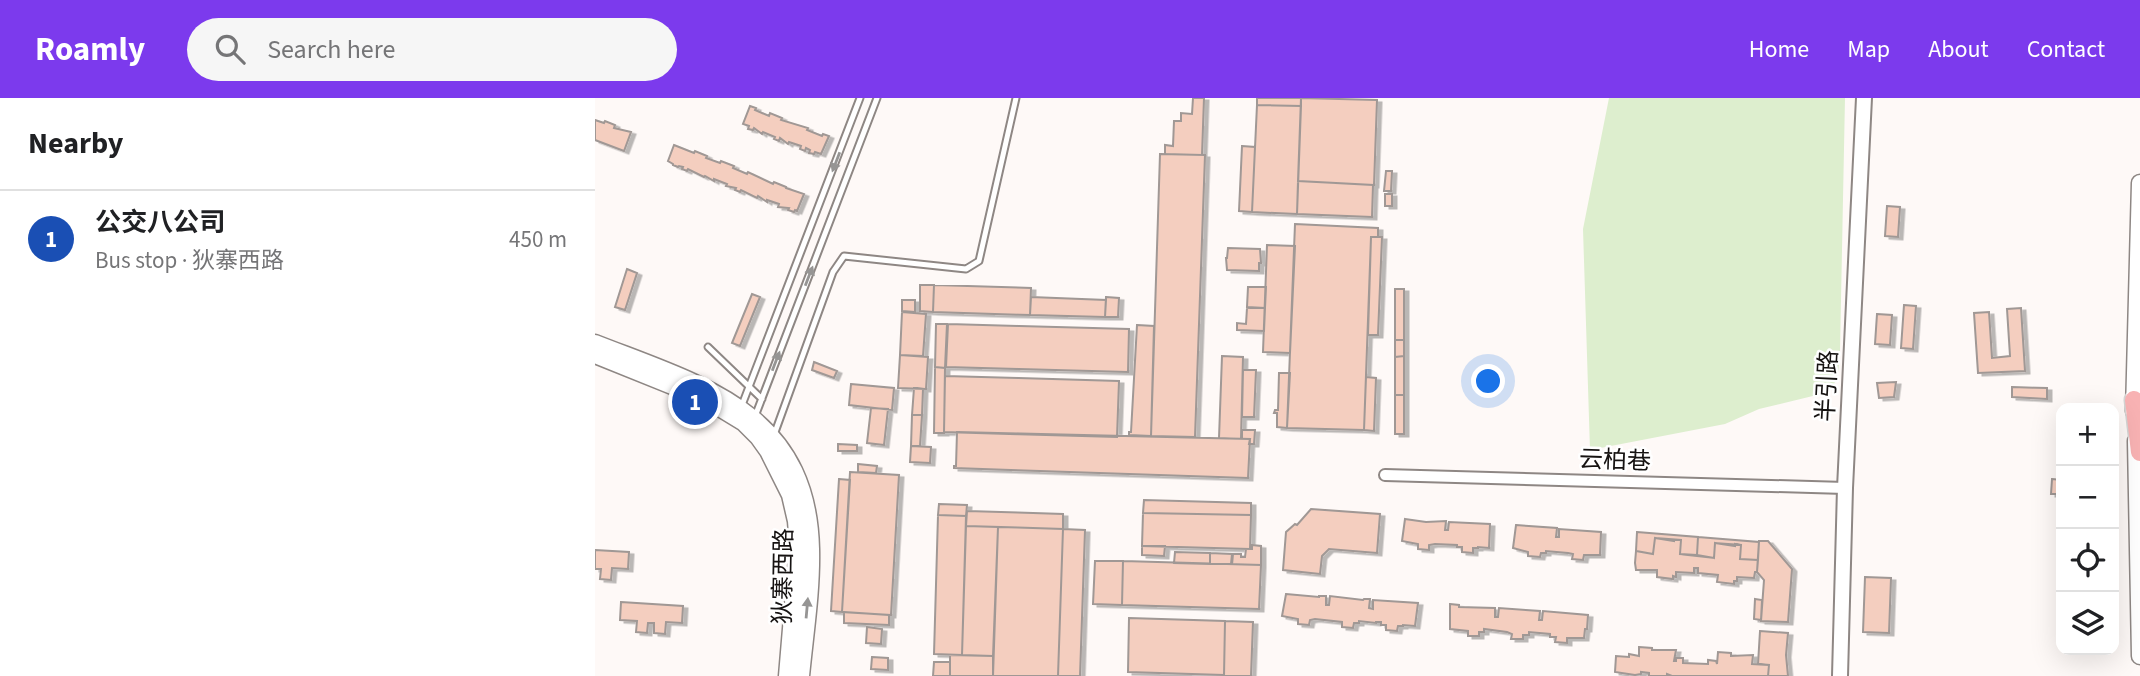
<!DOCTYPE html>
<html lang="en">
<head>
<meta charset="utf-8">
<style>
	body { margin:0; font-family:"Source Sans 3","Noto Sans SC",sans-serif; background:#f6f6f6; color:#202124 }
	.controls { position:absolute; right:21px; bottom:21px; display:grid; overflow:hidden; border-radius:14px; box-shadow:0 7px 28px #0002 }
	.controls button { width:63px; height:63px; display:grid; place-items:center; padding:0; border:0; border-bottom:2px solid #e0e0e0; background:#fff; color:#202124; font:35px sans-serif }
	.you { position:absolute; left:894px; top:284px; width:24px; height:24px; margin:-18px; border:5px solid #fff; border-radius:50%; background:#1a73e8; box-shadow:0 0 0 10px #1a73e833 }
	.badge { display:grid; place-items:center; width:46px; height:46px; border-radius:50%; background:#7c3aed; color:#fff; font-size:23px; font-weight:700 }
	.pin { position:absolute; translate:-50% -50%; border:4px solid #fff; box-shadow:0 2px 7px #0006 }
	.list { margin:0; padding:0; list-style:none }
	h2 { display:flex; justify-content:space-between; align-items:center; height:91px; margin:0; padding:0 28px; font-size:30px }
	h2 small { font-size:23px; font-weight:400; color:#757577 }
	.list li { display:grid; grid-template-columns:46px 1fr auto; gap:21px; align-items:center; box-sizing:border-box; height:98px; padding:0 28px; border-top:2px solid #e0e0e0 }
	.list b { display:block; font-size:26px; white-space:nowrap }
	.list p { margin:0; font-size:23px; white-space:nowrap; color:#757577 }
	.list em { font-size:23px; font-style:normal; color:#757577 }
	.icon { flex:none; width:38px; height:38px; fill:none; stroke:currentColor; stroke-width:2; stroke-linecap:round; stroke-linejoin:round }
	.map { position:relative; flex:none; width:1545px; height:578px; overflow:hidden }
	header { display:flex; align-items:center; gap:42px; box-sizing:border-box; height:98px; padding:0 35px; background:#7c3aed; color:#fff }
	header strong { font-size:33px }
	nav { display:flex; gap:38px; margin-inline-start:auto; font-size:24px }
	.search { width:490px; height:63px; background:#f6f6f6; display:flex; align-items:center; gap:18px; box-sizing:border-box; padding:0 24px; border-radius:38px; color:#757577; font-size:26px }
	main { display:flex }
	aside { flex:1; background:#fff }
	.map>svg:first-child { display:block }
	.green { fill:#ddeece }
	.building { fill:#f4cebf; stroke:#a09895; stroke-width:2; filter:url(#shadow) }
	.lines { fill:none; stroke-linecap:round; stroke-linejoin:round }
	.service-casing { stroke:#8e8784; stroke-width:9 }
	.minor-casing { stroke:#8e8784; stroke-width:14 }
	.tertiary-casing { stroke:#8e8784; stroke-width:18 }
	.secondary-casing { stroke:#8e8784; stroke-width:19 }
	.trunk-casing { stroke:#d5d5d4; stroke-width:21 }
	.service { stroke:#fff; stroke-width:5 }
	.minor { stroke:#fff; stroke-width:10 }
	.tertiary { stroke:#fff; stroke-width:14 }
	.secondary { stroke:#fff; stroke-width:16 }
	.trunk { stroke:#f8b2b3; stroke-width:18 }
	.oneway { fill:#969594 }
	.labels { text-anchor:middle; stroke-width:5; stroke-linejoin:round; paint-order:stroke }
	.street-label { font-size:24px; fill:#161312; stroke:#fff }
</style>
</head>
<body>
<header>
<strong>Roamly</strong>
<div class="search"><svg class="icon" aria-label="search" viewBox="0 0 24 24"><circle cx="10" cy="10" r="6"/><path d="M15 15l6 6"/></svg>Search here</div>
<nav><a>Home</a><a>Map</a><a>About</a><a>Contact</a></nav>
</header>
<main>
<aside>
<h2>Nearby<small></small></h2>
<ul class="list">
<li><span class="badge" style="background:#1a4fb4">1</span><div><b>公交八公司</b><p>Bus stop · 狄寨西路</p></div><em>450 m</em></li>
</ul>
</aside>
<div class="map">
<svg width="1545" height="578" viewBox="0 0 1545 578">
	<defs>
		<filter id="shadow"><feDropShadow dx="4.5" dy="2.5" stdDeviation="0" flood-color="#0004"/></filter>
	</defs>
	<rect width="100%" height="100%" fill="#fef9f7"/>
	<!-- green -->
	<path class="green" d="M1014,0h236l-5,253 -2,23 -5,13 -12,7 -62,15 -34,15 -135,26 -7,-221z"/>
	<!-- building -->
	<path class="building" d="M598,0h11l-2,57 -37,-1v-9l8,1 1,-25h7v-8l11,1z
		M662,0h44v8l-44,-1z
		M706,0l76,2 -3,85 -76,-4z
		M662,7l44,1 -4,108 -45,-2z
		M155,8l6,2 -1,2 14,6 1,-3 12,5 -1,2 27,8 -1,2 15,6 1,-2 6,2 -8,18 -6,-2 -1,2 -5,-1 1,-3 -4,-2 -1,3 -5,-2 1,-3 -12,-4 -1,2 -8,-6 -1,3 -5,-2 1,-2 -12,-5 -1,2 -8,-6 -1,2 -5,-1 1,-3 -6,-2z
		M0,22l9,3 1,-2 10,4 -1,3 17,4 -7,19 -29,-11z
		M79,47l20,8 1,-2 12,5 -1,2 14,5 1,-2 13,5 -1,2 14,6 1,-2 25,12 1,-2 12,5v1l18,6 -7,17 -2,-1 -1,2 -6,-2 1,-2 -11,-1 1,-3 -12,-4v2l-9,-6 -1,2 -16,-8 -1,2 -5,-2 1,-2 -10,-2 1,-2 -13,-5v2l-9,-5 -1,1 -16,-8 -1,2 -5,-2 1,-2 -4,-1 -1,1 -5,-2v-1l-5,-3z
		M647,48l13,1 -3,65 -13,-1z
		M565,56l45,1 -10,282 -44,-1z
		M791,73h6l-1,20h-7z
		M703,83l75,4 -1,32 -75,-3z
		M790,96h7v12h-7z
		M1292,108l13,1 -2,30 -13,-1z
		M700,126l83,4v9h-7l-7,193 -77,-2z
		M776,139h11l-4,98h-10z
		M672,147l28,1 -5,107 -27,-1z
		M633,150l32,1 1,14h-2v8l-32,-1 -1,-12h1z
		M32,171l10,4 -12,37 -10,-3z
		M325,187h14l-1,27 -13,-1z
		M339,187l97,3 -1,27 -97,-3z
		M653,189h18l-1,21 -18,-1z
		M800,191h9v51h-9z
		M157,196l8,3 -20,49 -8,-3z
		M436,199l75,3 -1,17 -75,-2z
		M511,199l13,1 -1,19h-13z
		M307,202h13v12l-13,-1z
		M1309,207l12,1 -3,43 -12,-1z
		M652,210h18l-1,23 -27,-1v-7l9,1z
		M1426,210l4,63 -47,2 -4,-60 15,-1 3,46 18,-2 -3,-47z
		M307,214l24,2 -3,42 -23,-1z
		M1282,216l15,1 -2,30 -15,-1z
		M341,226h11l-2,44 -10,-1z
		M353,226l181,5 -1,43 -182,-5z
		M542,227l17,1 -3,110 -22,-1v-3h2z
		M800,242h9v16l-9,1z
		M305,257l28,2 -2,32 -28,-1z
		M627,258l21,1 -2,82 -22,-1z
		M809,258v39h-9v-38z
		M219,264l23,9 -3,7 -22,-8z
		M340,269l10,1 -1,65h-10z
		M648,272h13l-2,47h-12z
		M684,275h11l-3,55 -10,-1v-14h-3l1,-3h3z
		M350,278l174,5 -2,56 -173,-5z
		M771,279l10,1 -2,53 -10,-1z
		M1301,284l-2,15 -15,1 -2,-15z
		M256,286l43,4 -2,22 -43,-5z
		M1417,289l35,1v11l-35,-2z
		M319,290l9,1 -1,26h-10z
		M800,297h9v39h-9z
		M276,310l17,1 -4,36 -17,-2z
		M317,317h10l-2,31h-9z
		M647,332h13l-1,14h-5l1,-5h-8z
		M362,334l293,7 -2,39 -294,-10v-2h2z
		M243,346l19,1v6h-19z
		M316,348l20,1 -1,16 -20,-1z
		M263,366l19,2 -1,7 -18,-1z
		M255,374l49,3 -8,140 -49,-3z
		M244,381l11,1 -8,132 -11,-1z
		M1457,381l9,1v14h-10z
		M549,402l107,3v12l-108,-2z
		M344,406l28,1 -1,11 -28,-1z
		M716,411l69,5 -3,39 -48,-4 -7,7 -2,18 -37,-4 3,-38 9,-8 2,1z
		M372,413l96,3v15l-97,-3z
		M548,415l108,2 -1,34 -108,-3z
		M343,417l28,1 -4,139 -28,-1z
		M810,421l21,3 20,-1 -1,9h3l1,-8 41,2 -1,24 -11,-1v1h-5v5l-11,-1v-5h-5v-2l-22,-1 -6,1v5l-11,-1v-5l-16,-3z
		M921,427l41,3 -1,9h3v-8l42,3 -1,23h-16l-1,5 -11,-1 1,-5 -5,-1 -22,-2v2h-5l-1,4 -12,-1v-4l-15,-4z
		M371,428l32,1 -5,129 -31,-1z
		M403,429l65,2 -5,147h-65z
		M468,431l22,1 -5,146h-22z
		M1042,434l61,5 -1,18 -17,-1 1,-14h-7v1l-19,-3 -2,16 -17,-3z
		M1103,439l61,5 -1,18 -18,-1 1,-14 -6,-1v2l-20,-3 -1,15 -17,-3z
		M1060,440l26,2 -1,14 34,4 1,-15 26,2 -1,14 18,1 -1,12h-2l-1,6 -17,-1v4h-3v3l-17,-2 1,-7 -20,-2v-5h-4v5l-18,-1v5l-3,-1v3l-16,-2v-7h-21l-1,-7 1,-12 17,3z
		M1164,443h9l24,28 -4,53 -27,-1 3,-41 -7,-8z
		M657,447l9,1v19h-29l1,-11h8v3h4l1,-8h6z
		M547,448h23l-1,10 -22,-1z
		M0,452l34,2 -1,17 -16,-1 -1,12 -11,-1 1,-10h-6z
		M580,454l35,1v11l-36,-1z
		M615,455l22,1 -1,10h-21z
		M500,463h28l-1,44 -29,-1z
		M528,463l138,4 -2,44 -137,-4z
		M1270,479l26,1 -2,55 -26,-1z
		M691,496l33,3v-1h7v9h3l1,-9 33,4 1,-1h6l-1,9 4,1v-9l45,3 -3,23 -12,-1v1h-5l-1,5 -11,-1v-5h-5v-3h-5v1l-17,-2v2h-5l-1,5 -11,-1v-5l-27,-3 -5,1 -1,5 -11,-1v-5l-16,-3z
		M1160,501l7,1 -1,20 -7,-1z
		M26,504l62,4 -1,17 -16,-1 -1,12 -11,-1v-10h-6l-1,10 -11,-1 1,-11 -17,-1z
		M855,506l9,1v2l36,1v9h3l1,-9 41,3 -1,9h3l1,-9 45,4 -1,14h-2l-1,9h-17v5l-12,-1 1,-5h-6v-3l-21,-2v3h-6v4h-12l1,-5 -5,-2 -23,-3v3h-5v4h-11v-5l-18,-2z
		M249,514l45,3v10l-45,-2z
		M534,520l96,3 -1,54 -96,-3z
		M630,523l28,1 -2,54h-27z
		M272,529l15,2 -1,15 -15,-1z
		M1165,533l28,2 -2,22 2,21h-20l1,-11 -11,-1z
		M1044,549l13,1v2h24l-2,11h2v-3h7v5l25,1v-4l8,1 1,3 1,-12 13,1v3l22,-1 -1,9 17,1 -1,11h-96l-5,-2v2h-18v-3l-8,-1v2l-6,1 -20,-3 1,-16 13,1v-3l10,2z
		M355,557l43,1v20h-43z
		M277,559l16,1v12l-17,-1z
		M339,564h16v14h-17z"/>
	<g class="lines">
		<!-- service casing -->
		<g class="service-casing">
			<path id="service" d="M113,249l54,52
				M147,307l118,-307
				M159,321l123,-321
				M179,337l59,-163 11,-16 122,13 13,-8 37,-163"/>
		</g>
		<!-- minor casing -->
		<g class="minor-casing">
			<path id="minor" d="M790,377l460,13"/>
		</g>
		<!-- tertiary casing -->
		<g class="tertiary-casing">
			<path id="tertiary" d="M1245,578l5,-188 19,-390"/>
		</g>
		<!-- secondary casing -->
		<g class="secondary-casing">
			<path id="secondary" d="M0,245c107,42 213,68 216,206 1,42 -6,85 -10,127
				M0,257l102,41 24,13 23,14 14,14 10,14 22,44 6,26 2,25 -11,130
				M1539,313l6,-228
				M1541,343l4,215"/>
		</g>
		<!-- trunk casing -->
		<g class="trunk-casing">
			<path id="trunk" d="M1539,302l6,52"/>
		</g>
		<!-- service -->
		<use href="#service" class="service"/>
		<!-- minor -->
		<use href="#minor" class="minor"/>
		<!-- tertiary -->
		<use href="#tertiary" class="tertiary"/>
		<!-- secondary -->
		<use href="#secondary" class="secondary"/>
		<!-- trunk -->
		<use href="#trunk" class="trunk"/>
	</g>
	<!-- one-way arrows -->
	<defs><path id="oneway-solid" d="M-6-.8H1V-3.2L6.5 0L1 3.2V.8H-6Z" transform="scale(1.75)"/></defs>
	<g class="oneway">
		<use href="#oneway-solid" transform="translate(241 64) rotate(111)"/>
		<use href="#oneway-solid" transform="translate(214 178) rotate(-69)"/>
		<use href="#oneway-solid" transform="translate(181 263) rotate(-69)"/>
		<use href="#oneway-solid" transform="translate(212 510) rotate(-85)"/>
	</g>
	<g class="labels">
		<!-- street labels -->
		<g class="street-label">
			<text transform="translate(1232 288) rotate(-87)" y="8">半引路</text>
			<text transform="translate(1020 362) rotate(2)" y="8">云柏巷</text>
			<text transform="translate(188 478) rotate(-89)" y="8">狄寨西路</text>
		</g>
	</g>
</svg>
<div class="controls">
<button>+</button>
<button>−</button>
<button><svg class="icon" aria-label="locate" viewBox="0 0 24 24"><circle cx="12" cy="12" r="6"/><path d="M12 2v4M12 18v4M2 12h4M18 12h4"/></svg></button>
<button><svg class="icon" aria-label="layers" viewBox="0 0 24 24"><path d="M12 4l9 5-9 5-9-5zM3 14l9 5 9-5"/></svg></button>
</div>
<div class="you"></div>
<div class="pin badge" style="left:100px;top:304px;background:#1a4fb4">1</div>
</div>
</main>
</body>
</html>
